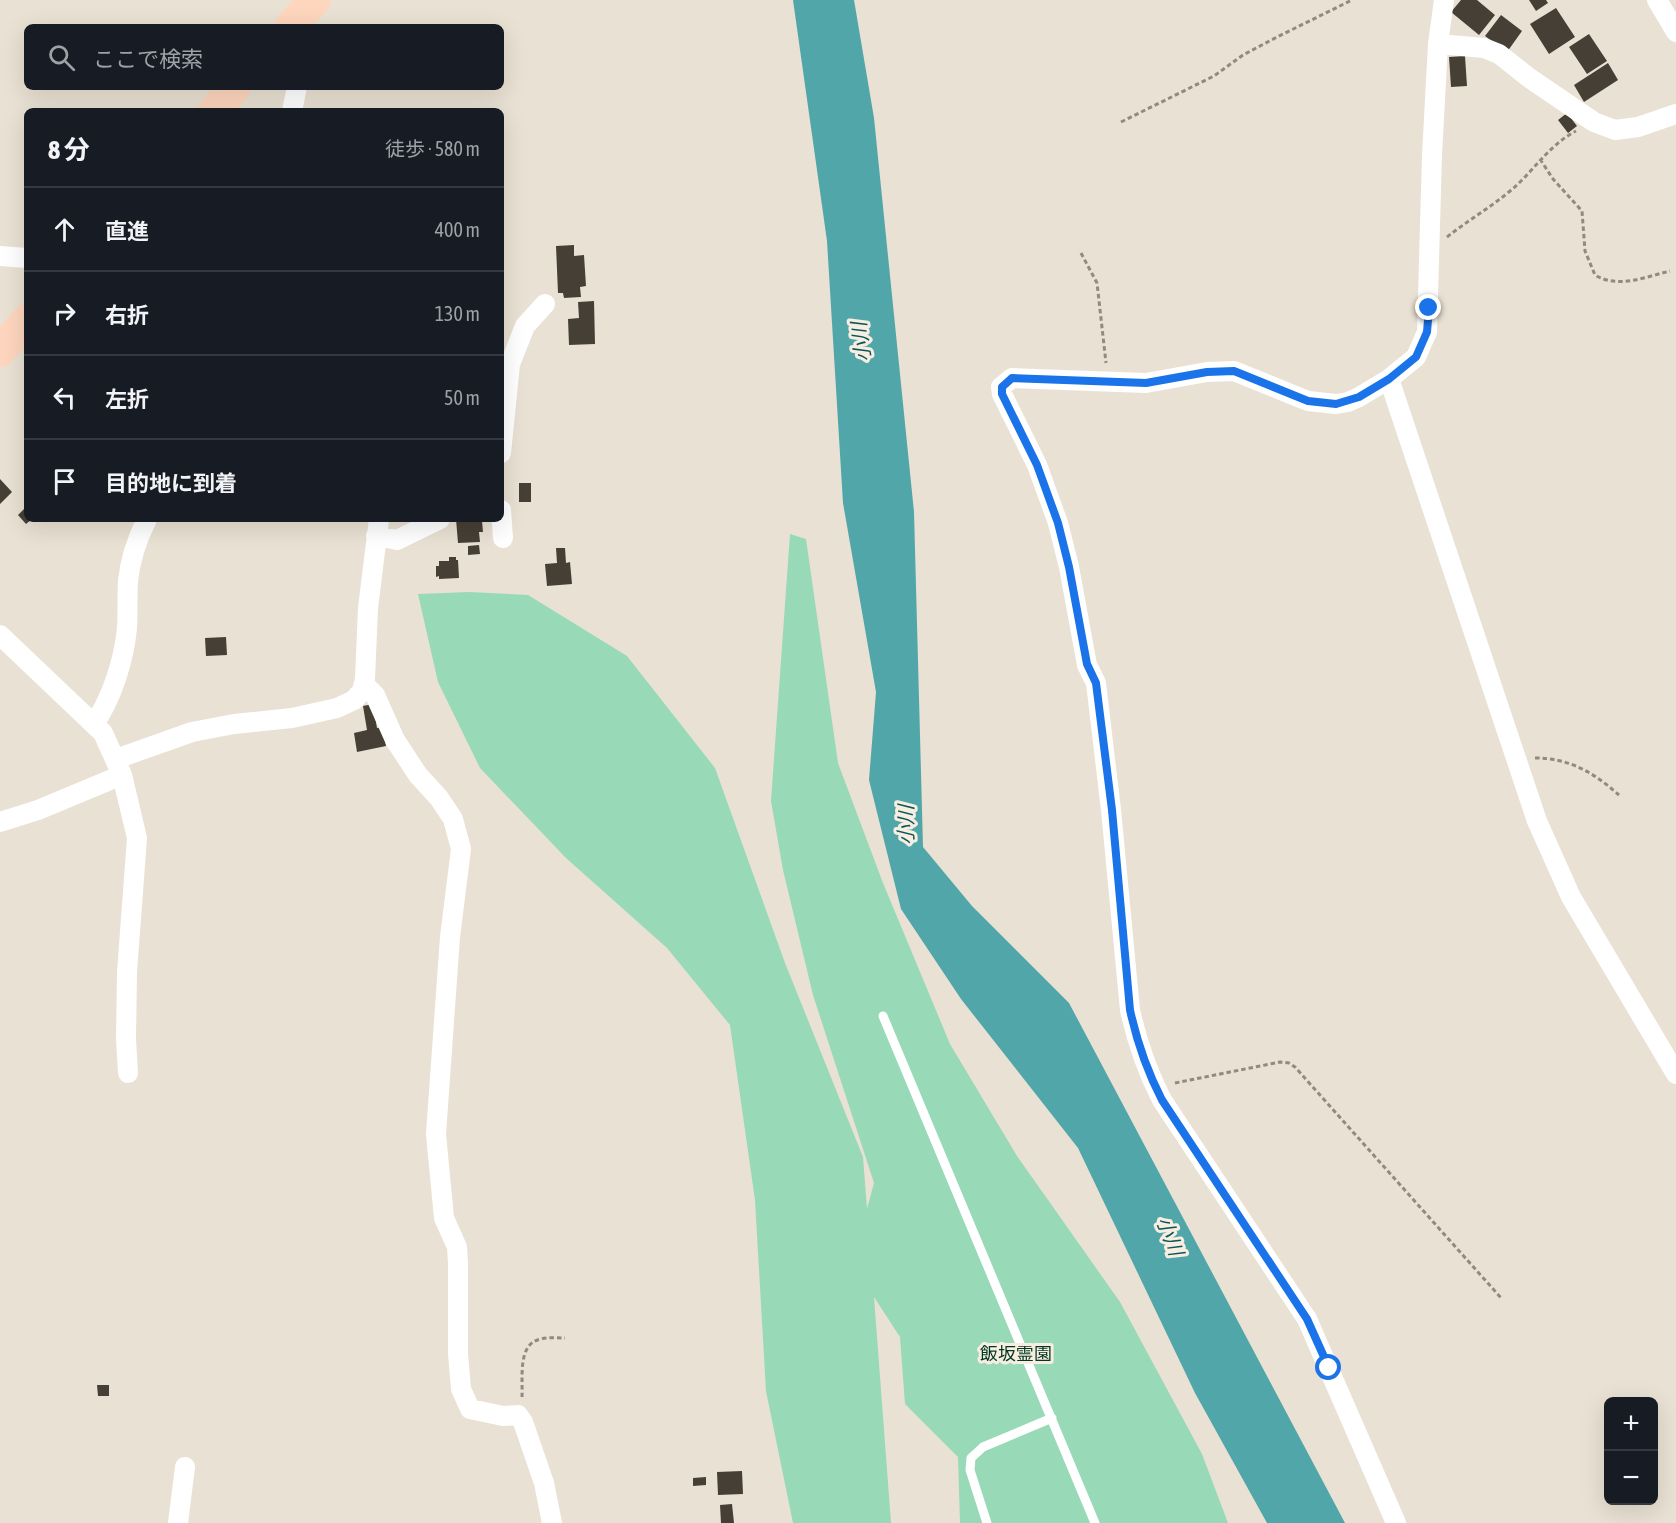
<!DOCTYPE html>
<html lang="ja">
<head>
<meta charset="utf-8">
<style>
	body { margin:0; font-family:"Asap Condensed","Noto Sans JP",sans-serif; background:#20242c; color:#f1f3f6 }
	.controls { position:absolute; right:18px; bottom:18px; display:grid; overflow:hidden; border-radius:9px; box-shadow:0 6px 24px #0002 }
	.controls button { width:54px; height:54px; display:grid; place-items:center; padding:0; border:0; border-bottom:2px solid #363941; background:#171b24; color:#f1f3f6; font:30px sans-serif }
	.stop { position:absolute; width:18px; height:18px; margin:-14px; border:4px solid #1a73e8; border-radius:50%; background:#fff }
	.stop.end { background:#1a73e8; border-color:#fff; box-shadow:0 2px 6px #0008 }
	.list { margin:0; padding:0; list-style:none }
	h2 { display:flex; justify-content:space-between; align-items:center; height:78px; margin:0; padding:0 24px; font-size:26px }
	h2 small { font-size:20px; font-weight:400; color:#9ea1a6 }
	.list li { display:grid; grid-template-columns:39px 1fr auto; gap:18px; align-items:center; box-sizing:border-box; height:84px; padding:0 24px; border-top:2px solid #363941 }
	.list b { display:block; font-size:22px; white-space:nowrap }
	.list em { font-size:20px; font-style:normal; color:#9ea1a6 }
	.icon { flex:none; width:33px; height:33px; fill:none; stroke:currentColor; stroke-width:2; stroke-linecap:round; stroke-linejoin:round }
	.map { position:relative; flex:none; width:1676px; height:1523px; overflow:hidden }
	.search { position:absolute; background:#171b24; box-shadow:0 6px 24px #0002; left:24px; top:24px; width:480px; height:66px; display:flex; align-items:center; gap:15px; box-sizing:border-box; padding:0 21px; border-radius:9px; color:#9ea1a6; font-size:22px }
	.panel { position:absolute; background:#171b24; box-shadow:0 6px 24px #0002; left:24px; top:108px; width:480px; height:414px; border-radius:9px }
	.map>svg:first-child { display:block }
	.green { fill:#98d9b7 }
	.water { fill:#51a6aa }
	.building { fill:#463f35 }
	.lines { fill:none; stroke-linecap:round; stroke-linejoin:round }
	.path { stroke:#908a80; stroke-width:3; stroke-dasharray:4.5 3; stroke-linecap:butt }
	.service { stroke:#fff; stroke-width:9 }
	.minor { stroke:#fff; stroke-width:20 }
	.trunk { stroke:#fed6be; stroke-width:32 }
	.route { stroke:#1a73e8; stroke-width:8 }
	.labels { text-anchor:middle; stroke-width:6; stroke-linejoin:round; paint-order:stroke }
	.park-label { font-size:18px; fill:#003722; stroke:#f7eee1 }
	.water-label { font-size:20px; font-style:italic; fill:#0a575a; stroke:#f7eee1 }
</style>
</head>
<body>
<div class="map">
<svg width="1676" height="1523" viewBox="0 0 1676 1523">
	<rect width="100%" height="100%" fill="#e9e1d3"/>
	<!-- green -->
	<path class="green" d="M790,534l16,5 32,224 45,120 67,161 67,112 103,146 82,152 26,69h-268l-2,-66 -53,-53 -5,-67 -26,-40 17,226h-98l-27,-132 -11,-191 -25,-175 -63,-77 -101,-90 -86,-90 -42,-86 -20,-88 51,-2 59,3 99,61 88,112 70,195 78,194 4,52 7,-26 -61,-188 -30,-125 -12,-69z"/>
	<!-- water -->
	<path class="water" d="M793,0h61l20,118 40,394 9,335 49,59 97,97 276,520h-78l-72,-130 -117,-245 -117,-149 -60,-90 -32,-129 7,-88 -33,-189 -16,-262z"/>
	<!-- building -->
	<path class="building" d="M1461,0h16l18,15 -16,20 -28,-23z
		M1529,0h17l2,3 -12,8z
		M1556,8l19,29 -26,17 -19,-30z
		M1501,15l21,16 -15,21 -22,-16z
		M1589,34l18,27 -20,13 -18,-27z
		M1465,56l2,30 -16,1 -2,-30z
		M1608,63l10,17 -34,22 -10,-17z
		M1567,113l10,13 -9,7 -10,-13z
		M574,245v11l10,-1 2,31 -6,1 1,10 -17,1 -1,-5h-5l-2,-47z
		M594,301l1,43 -26,1 -1,-26 11,-1 -1,-16z
		M0,479l12,13 -12,12z
		M519,483h12v19h-12z
		M27,506v13h5l-6,5 -8,-9z
		M456,519h22l1,2h3l1,11h-4l1,10 -22,1z
		M479,545l1,9 -12,1v-9z
		M556,548h9l1,15 4,-1 2,22 -25,2 -2,-22 12,-1z
		M449,557h7v3h2l1,18 -20,1v-3l-3,1v-11h3v-5h10z
		M226,637l1,18 -21,1 -1,-18z
		M373,704l4,24 6,-1 3,19 -29,6 -3,-19 13,-3 -4,-24z
		M97,1385h12v11h-11z
		M742,1471l1,23 -25,1 -1,-23z
		M706,1477v8l-13,1v-8z
		M732,1504l2,19h-13l-1,-18z"/>
	<g class="lines">
		<!-- path -->
		<path class="path" d="M1121,122l93,-46 29,-21 34,-18 75,-37
			M1540,159l13,20 29,32 3,40 10,24c23,14 50,2 75,-4
			M1447,237c24,-19 53,-35 74,-56 18,-18 32,-38 55,-50
			M1081,253l16,30 9,80
			M1535,758c35,0 59,15 84,37
			M1175,1083l105,-21 9,1 6,4 207,232
			M522,1397c1,-18 -5,-54 19,-58 7,-2 16,-1 24,-1"/>
		<!-- service -->
		<path class="service" d="M883,1016l212,507
			M987,1523l-17,-53 1,-12 12,-11 69,-29"/>
		<!-- minor -->
		<path class="minor" d="M1657,0l19,32
			M1438,44l46,4 15,6 29,23 66,45 21,8 23,-3 38,-13
			M292,111l5,-24
			M0,256l27,2
			M1389,379l148,442 34,76 105,177
			M501,453l9,-89 15,-38 20,-22
			M501,510l2,28
			M376,536l21,4 43,-21
			M0,635l103,98 19,42 15,63 -10,134 -1,67 2,34
			M364,684l11,11 20,45 23,35 21,23 14,21 8,30 -11,88 -14,197 8,84 13,29 1,16v91l3,35 9,20 33,7 15,-1 5,7 21,61 8,40
			M94,724c18,-26 30,-64 33,-96 1,-16 0,-31 1,-47 2,-20 10,-44 19,-62
			M116,759l76,-27 42,-8 58,-6 45,-10 17,-8 8,-9 3,-12 3,-71 11,-89
			M0,822l38,-12 84,-35
			M178,1523l7,-56
			M1396,1523l-89,-204 -145,-219c-15,-29 -25,-58 -32,-90l-19,-200 -15,-127 -9,-18 -18,-98 -11,-44 -21,-58 -35,-71 -1,-7 11,-9 134,5 61,-11 27,-1 74,30 28,3 12,-2 11,-5 30,-18 27,-22 11,-25 5,-177 6,-111 6,-44"/>
		<!-- trunk -->
		<path class="trunk" d="M290,27l25,-27
			M214,111l21,-24
			M0,351l27,-31"/>
	</g>
	<g class="lines">
		<!-- route -->
		<path class="route" d="M1329,1368l-22,-49 -145,-219c-15,-29 -25,-58 -32,-90l-18,-200 -16,-127 -9,-19 -18,-97 -11,-44 -21,-58 -35,-71v-7l10,-9 134,5 61,-11 27,-1 74,30 28,3 23,-7 30,-18 27,-22 11,-25 2,-24"/>
	</g>
	<g class="labels">
		<!-- park labels -->
		<g class="park-label">
			<text x="1016" y="1360">飯坂霊園</text>
		</g>
		<!-- water labels -->
		<g class="water-label">
			<text transform="translate(861 342) rotate(-97)" y="7">小川</text>
			<text transform="translate(906 825) rotate(-90)" y="7">小川</text>
			<text transform="translate(1170 1236) rotate(69)" y="7">小川</text>
		</g>
	</g>
</svg>
<div class="controls">
<button>+</button>
<button>−</button>
</div>
<div class="stop" style="left:1329px;top:1368px"></div>
<div class="stop end" style="left:1429px;top:308px"></div>
<div class="search"><svg class="icon" aria-label="search" viewBox="0 0 24 24"><circle cx="10" cy="10" r="6"/><path d="M15 15l6 6"/></svg>ここで検索</div>
<section class="panel">
<h2>8 分<small>徒歩 · 580 m</small></h2>
<ul class="list">
<li><svg class="icon" aria-label="ahead" viewBox="0 0 24 24"><path d="M12 20V5M6 11l6-6 6 6"/></svg><div><b>直進</b></div><em>400 m</em></li>
<li><svg class="icon" aria-label="right" viewBox="0 0 24 24"><path d="M7 20v-9h11M14 6l5 5-5 5"/></svg><div><b>右折</b></div><em>130 m</em></li>
<li><svg class="icon" aria-label="left" viewBox="0 0 24 24"><path d="M17 20v-9H6M10 6l-5 5 5 5"/></svg><div><b>左折</b></div><em>50 m</em></li>
<li><svg class="icon" aria-label="arrive" viewBox="0 0 24 24"><path d="M6 21V4h12l-3 4 3 4H6"/></svg><div><b>目的地に到着</b></div></li>
</ul>
</section>
</div>
</body>
</html>
